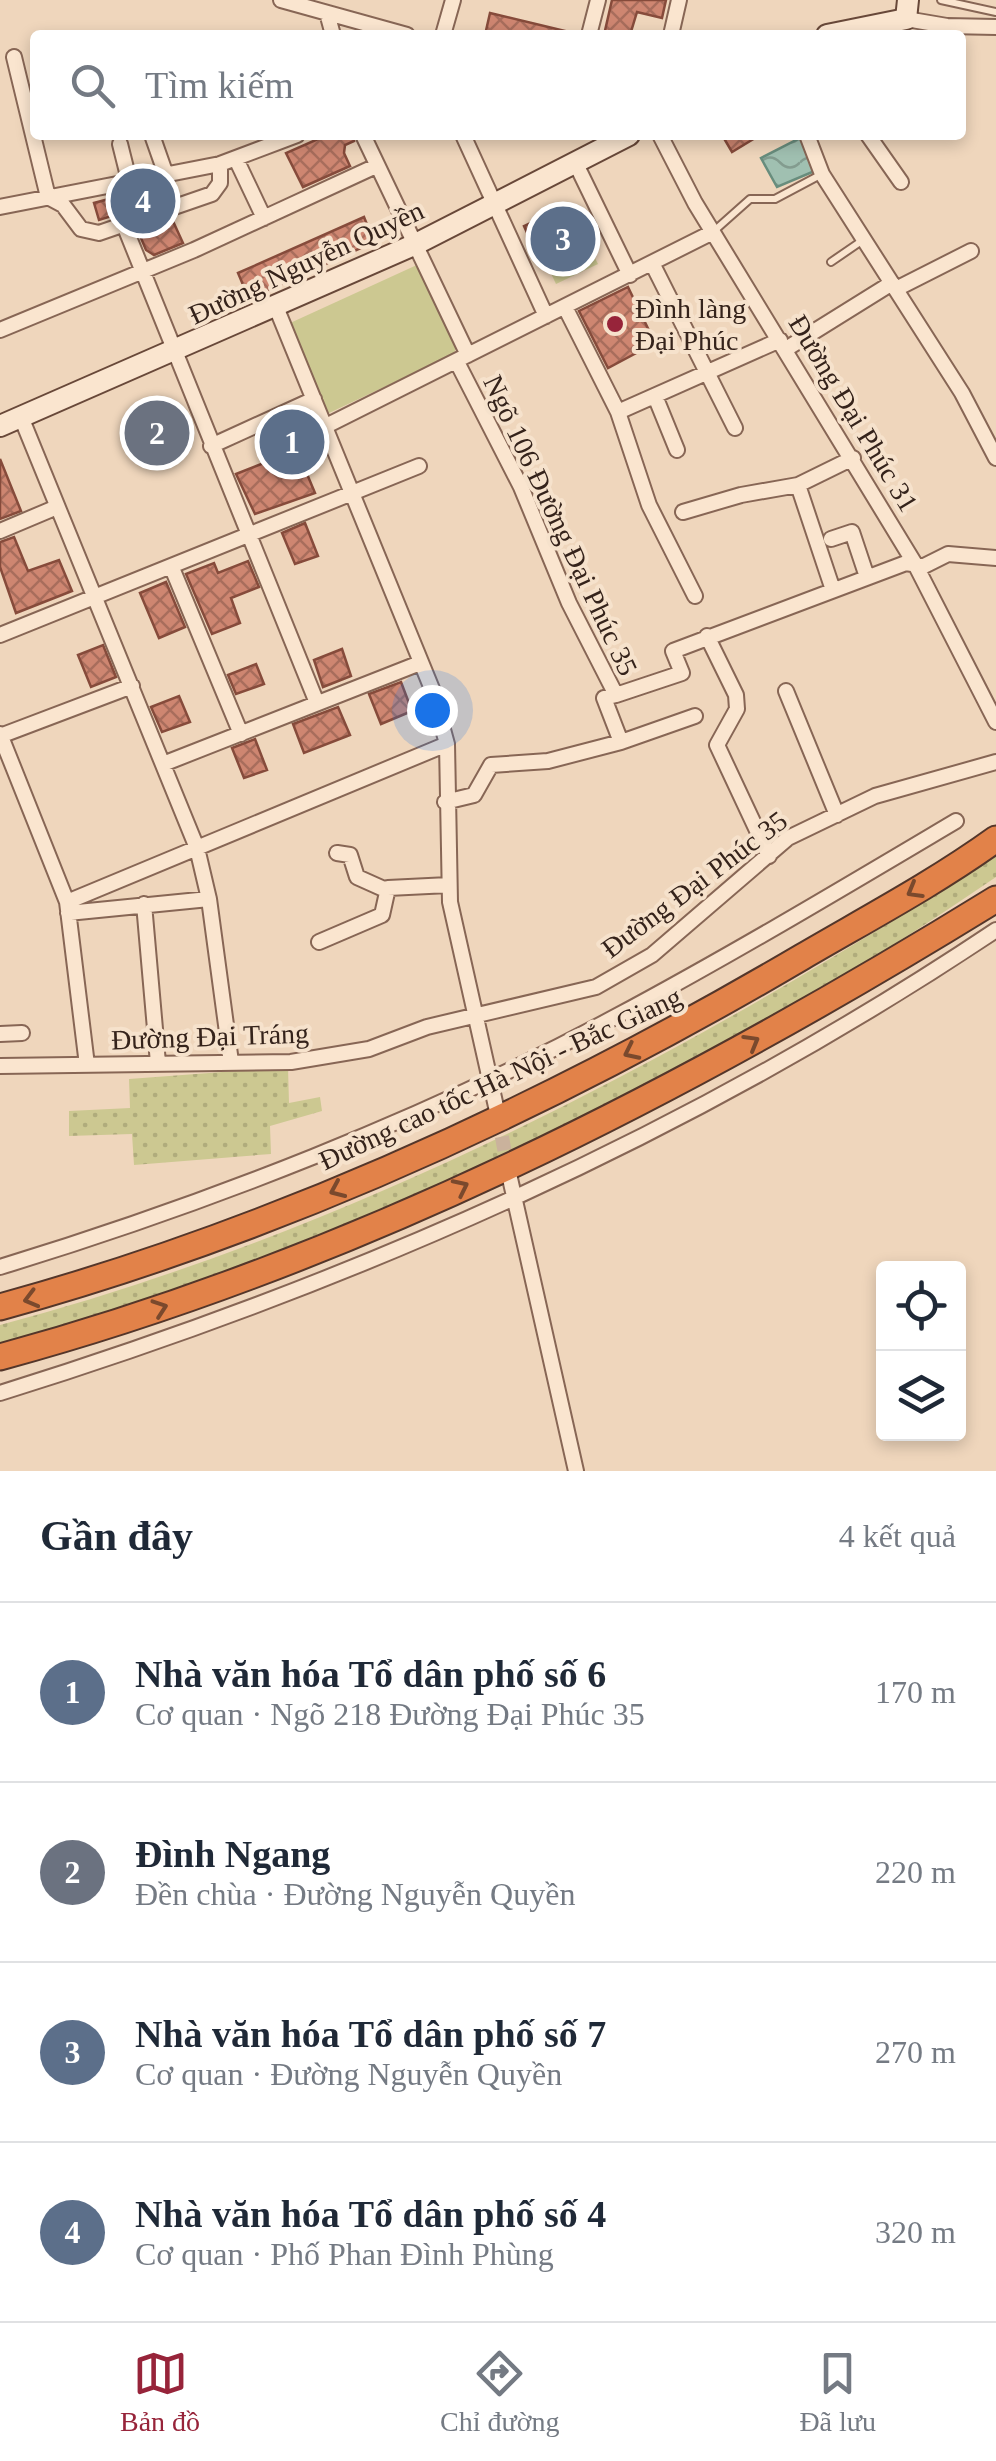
<!DOCTYPE html>
<html lang="vi">
<head>
<meta charset="utf-8">
<style>
	body { margin:0; font-family:"Times New Roman",serif; background:#f6f6f7; color:#1f2937 }
	.controls { position:absolute; right:30px; bottom:30px; display:grid; overflow:hidden; border-radius:10px; box-shadow:0 5px 15px #0003 }
	.controls button { width:90px; height:90px; display:grid; place-items:center; padding:0; border:0; border-bottom:2px solid #e0e1e3; background:#fff; color:#1f2937; font:50px sans-serif }
	.you { position:absolute; left:432px; top:710px; width:35px; height:35px; margin:-25px; border:8px solid #fff; border-radius:50%; background:#1a73e8; box-shadow:0 0 0 15px #1a73e833 }
	.badge { display:grid; place-items:center; width:65px; height:65px; border-radius:50%; background:#97243a; color:#fff; font-size:32px; font-weight:700 }
	.pin { position:absolute; translate:-50% -50%; border:5px solid #fff; box-shadow:0 2px 10px #0006 }
	.list { margin:0; padding:0; list-style:none }
	h2 { display:flex; justify-content:space-between; align-items:center; height:130px; margin:0; padding:0 40px; font-size:42px }
	h2 small { font-size:32px; font-weight:400; color:#747a83 }
	.list li { display:grid; grid-template-columns:65px 1fr auto; gap:30px; align-items:center; box-sizing:border-box; height:180px; padding:0 40px; border-top:2px solid #e0e1e3 }
	.list b { display:block; font-size:38px; white-space:nowrap }
	.list p { margin:0; font-size:32px; white-space:nowrap; color:#747a83 }
	.list em { font-size:32px; font-style:normal; color:#747a83 }
	.icon { flex:none; width:55px; height:55px; fill:none; stroke:currentColor; stroke-width:2; stroke-linecap:round; stroke-linejoin:round }
	.map { position:relative; flex:none; width:996px; height:1471px; overflow:hidden }
	.search { position:absolute; background:#fff; box-shadow:0 5px 15px #0003; left:30px; right:30px; top:30px; height:110px; display:flex; align-items:center; gap:25px; box-sizing:border-box; padding:0 35px; border-radius:10px; color:#747a83; font-size:38px }
	.sheet { height:850px; background:#fff }
	nav { display:flex; justify-content:space-around; align-items:center; box-sizing:border-box; height:140px; border-top:2px solid #e0e1e3; background:#fff; font-size:28px; color:#747a83 }
	nav a { display:grid; justify-items:center; gap:5px }
	nav .on { color:#97243a }
	.map>svg:first-child { display:block }
	.grass { fill:url(#grass-dots) }
	.park { fill:#ccc891 }
	.water { fill:url(#water-waves); stroke:#688d7d; stroke-width:2.5 }
	.building { fill:url(#building-cross-hatch); stroke:#864b3b; stroke-width:2.5 }
	.lines { fill:none; stroke-linecap:round; stroke-linejoin:round }
	.street-tunnel { stroke:#cab29c; stroke-width:14; stroke-dasharray:14 7; stroke-linecap:butt }
	.lane-casing { stroke:#876655; stroke-width:10 }
	.street-casing { stroke:#876655; stroke-width:18 }
	.secondary-casing { stroke:#684839; stroke-width:24 }
	.highway-casing { stroke:#54362a; stroke-width:29 }
	.lane { stroke:#fae5cf; stroke-width:6 }
	.street { stroke:#fae5cf; stroke-width:14 }
	.secondary { stroke:#fae5cf; stroke-width:20 }
	.highway { stroke:#e28249; stroke-width:25 }
	.oneway { stroke:#7a492d }
	.poi-dot { fill:#97243a; stroke:#f6e2cc; stroke-width:4 }
	.labels { text-anchor:middle; stroke-width:8; stroke-linejoin:round; paint-order:stroke }
	.street-label { font-size:28px; fill:#35231b; stroke:#f6e2cc }
	.poi-label { font-size:28px; fill:#35231b; stroke:#f6e2cc; text-anchor:start }
</style>
</head>
<body>
<div class="map">
<svg width="996" height="1471" viewBox="0 0 996 1471">
	<defs>
		<pattern id="grass-dots" width="8" height="8" patternUnits="userSpaceOnUse" patternTransform="scale(2.5)"><rect width="8" height="8" fill="#ccc891"/><path d="M2 2h.1M6 6h.1" fill="none" stroke="#b0ac7c" stroke-width="1.8" stroke-linecap="round"/></pattern>
		<pattern id="water-waves" width="16" height="10" patternUnits="userSpaceOnUse" patternTransform="scale(2.5)"><rect width="16" height="10" fill="#a0c0b1"/><path d="M0 5q4-4 8 0t8 0" fill="none" stroke="#839c8f"/></pattern>
		<pattern id="building-cross-hatch" width="8" height="8" patternUnits="userSpaceOnUse" patternTransform="scale(2.5)"><rect width="8" height="8" fill="#ce8671"/><path d="M0 0l8 8M0 8l8-8" fill="none" stroke="#a86d5c"/></pattern>
	</defs>
	<rect width="100%" height="100%" fill="#efd6bc"/>
	<!-- grass -->
	<path class="grass" d="M996,855v22c-297,204 -648,373 -996,469v-21c356,-95 689,-270 996,-470z
		M288,1067l1,36 31,-6 2,14 -52,15 1,28 -137,11 -2,-31 -63,2v-25l61,-3 -1,-29z"/>
	<!-- park -->
	<path class="park" d="M589,246l9,18 -42,20 -9,-19z
		M419,264l37,83 -2,7 -127,60 -39,-90z"/>
	<!-- water -->
	<path class="water" d="M802,137l15,33 -40,17 -16,-29z"/>
	<!-- building -->
	<path class="building" d="M612,0h54l-4,18 -25,-6 -7,23h-26z
		M490,13l75,18v4h-80z
		M327,135h25l2,6 -9,4 -1,8 6,13 -47,21 -17,-34z
		M722,135h38l-28,17z
		M139,191l5,15 -45,14 -5,-17z
		M569,205l17,37 -45,21 -17,-37z
		M364,217l10,25 -125,57 -11,-26z
		M172,219l11,24 -29,12 -8,-5 -8,-19z
		M628,287l27,56 -47,25 -29,-57z
		M161,404l2,8 13,-3 4,21 -40,8 -4,-18 12,-2 -3,-11z
		M309,420l3,17 -29,6 -4,-16z
		M0,459l21,52 -21,8z
		M269,461l4,11 29,-10 13,31 -60,21 -19,-40z
		M305,523l13,33 -23,8 -13,-31z
		M14,537l14,34 31,-11 13,31 -56,22 -16,-46v-25z
		M248,561l11,26 -28,11 9,25 -28,11 -26,-60 28,-11 4,10z
		M166,582l19,45 -26,11 -19,-45z
		M103,645l13,32 -25,10 -13,-32z
		M342,649l9,27 -28,11 -9,-27z
		M256,664l8,20 -28,10 -8,-19z
		M401,682l11,29 -31,13 -12,-30z
		M179,696l11,26 -28,10 -11,-25z
		M338,707l12,28 -46,18 -11,-29z
		M255,739l12,31 -23,8 -12,-30z"/>
	<g class="lines">
		<!-- street-tunnel -->
		<path class="street-tunnel" d="M498,1116l10,53"/>
		<!-- lane casing -->
		<g class="lane-casing">
			<path id="lane" d="M941,0l55,12
				M714,231l36,-32h25l47,-25
				M831,262l32,-22"/>
		</g>
		<!-- street casing -->
		<g class="street-casing">
			<path id="street" d="M281,0l126,35
				M327,13l6,22
				M906,19l41,7 49,1
				M443,35l10,-35
				M589,35l9,-35
				M671,35l8,-35
				M14,57l34,140 15,8 18,24 18,4 113,-39 8,-11v-19
				M152,135l13,37
				M363,135l105,220
				M463,135l83,181
				M660,135l35,68 220,361 81,158
				M807,135l15,39 140,219 34,65
				M868,135l33,47
				M120,144l9,36
				M236,159l28,59
				M576,164l54,111
				M0,207l220,-43 77,-29
				M124,225l193,478
				M652,263l83,165
				M896,289l75,-38
				M276,307l156,382 15,55 3,158 47,209
				M565,307l53,105 31,93 46,91
				M0,330l194,-80 182,-84
				M786,349l106,-66
				M655,396l22,54
				M618,412l162,-72
				M21,417l176,431 12,51 22,163
				M326,426l387,-194
				M211,446l103,-47
				M798,485l35,105
				M683,512l58,-17 57,-10 55,-27
				M0,531l57,-24
				M831,539l21,-7 15,45
				M172,568l69,166
				M0,635l419,-169
				M707,636l29,59 1,14 -20,36 52,111
				M786,691l51,124
				M616,695l66,-22 -9,-22 233,-88 18,3 24,-12 48,4
				M0,734l67,168 20,163
				M0,736l132,-50
				M621,742l74,-26
				M163,764l257,-101
				M445,802l29,-7 17,-30 57,-4 73,-19 -17,-44 12,-3 -47,-92 -48,-116 -64,-125
				M337,853l13,2 7,22 29,13
				M67,902l380,-158
				M144,904l14,159
				M68,913l141,-14
				M319,942l63,-27 6,-27 61,-3
				M0,1034l22,-1
				M0,1066l291,-4 78,-13 58,-22 169,-40 56,-32 136,-117 87,-42 121,-34
				M509,1174l67,297
				M0,1267c206,-63 425,-148 615,-250 116,-62 228,-129 341,-196
				M0,1393c353,-110 688,-257 996,-463"/>
		</g>
		<!-- secondary casing -->
		<g class="secondary-casing">
			<path id="secondary" d="M827,35l79,-16 2,-19
				M0,426l416,-182 213,-109"/>
		</g>
		<!-- highway casing -->
		<g class="highway-casing">
			<path id="highway" d="M0,1307c281,-77 552,-203 802,-350 65,-38 133,-74 194,-118
				M0,1357c354,-96 685,-266 996,-458"/>
		</g>
		<!-- lane -->
		<use href="#lane" class="lane"/>
		<!-- street -->
		<use href="#street" class="street"/>
		<!-- secondary -->
		<use href="#secondary" class="secondary"/>
		<!-- highway -->
		<use href="#highway" class="highway"/>
	</g>
	<!-- one-way arrows -->
	<defs><path id="oneway-chevron" d="M-2-3.5L2.5 0L-2 3.5" fill="none" stroke-width="1.6" stroke-linecap="round" stroke-linejoin="round" transform="scale(2.5)"/></defs>
	<g class="oneway">
		<use href="#oneway-chevron" transform="translate(914 891) rotate(150)"/>
		<use href="#oneway-chevron" transform="translate(752 1042) rotate(-30)"/>
		<use href="#oneway-chevron" transform="translate(631 1052) rotate(154)"/>
		<use href="#oneway-chevron" transform="translate(461 1187) rotate(-26)"/>
		<use href="#oneway-chevron" transform="translate(337 1190) rotate(156)"/>
		<use href="#oneway-chevron" transform="translate(31 1299) rotate(165)"/>
		<use href="#oneway-chevron" transform="translate(160 1308) rotate(-19)"/>
	</g>
	<!-- markers -->
	<circle class="poi-dot" cx="615" cy="324" r="10"/>
	<g class="labels">
		<!-- street labels -->
		<g class="street-label">
			<text transform="translate(306 262) rotate(-25)" y="10">Đường Nguyễn Quyền</text>
			<text transform="translate(854 413) rotate(59)" y="10">Đường Đại Phúc 31</text>
			<text transform="translate(561 525) rotate(65)" y="10">Ngõ 106 Đường Đại Phúc 35</text>
			<text transform="translate(694 884) rotate(-37)" y="10">Đường Đại Phúc 35</text>
			<text transform="translate(210 1036) rotate(-2)" y="10">Đường Đại Tráng</text>
			<text transform="translate(500 1078) rotate(-25)" y="10">Đường cao tốc Hà Nội - Bắc Giang</text>
		</g>
		<!-- poi labels -->
		<g class="poi-label">
			<text x="635" y="318">Đình làng<tspan x="635" dy="32">Đại Phúc</tspan></text>
		</g>
	</g>
</svg>
<div class="controls">
<button><svg class="icon" aria-label="locate" viewBox="0 0 24 24"><circle cx="12" cy="12" r="6"/><path d="M12 2v4M12 18v4M2 12h4M18 12h4"/></svg></button>
<button><svg class="icon" aria-label="layers" viewBox="0 0 24 24"><path d="M12 4l9 5-9 5-9-5zM3 14l9 5 9-5"/></svg></button>
</div>
<div class="you"></div>
<div class="pin badge" style="left:292px;top:442px;background:#5c6f8a">1</div>
<div class="pin badge" style="left:157px;top:433px;background:#6b7280">2</div>
<div class="pin badge" style="left:563px;top:239px;background:#5c6f8a">3</div>
<div class="pin badge" style="left:143px;top:201px;background:#5c6f8a">4</div>
<div class="search"><svg class="icon" aria-label="search" viewBox="0 0 24 24"><circle cx="10" cy="10" r="6"/><path d="M15 15l6 6"/></svg>Tìm kiếm</div>
</div>
<section class="sheet">
<h2>Gần đây<small>4 kết quả</small></h2>
<ul class="list">
<li><span class="badge" style="background:#5c6f8a">1</span><div><b>Nhà văn hóa Tổ dân phố số 6</b><p>Cơ quan · Ngõ 218 Đường Đại Phúc 35</p></div><em>170 m</em></li>
<li><span class="badge" style="background:#6b7280">2</span><div><b>Đình Ngang</b><p>Đền chùa · Đường Nguyễn Quyền</p></div><em>220 m</em></li>
<li><span class="badge" style="background:#5c6f8a">3</span><div><b>Nhà văn hóa Tổ dân phố số 7</b><p>Cơ quan · Đường Nguyễn Quyền</p></div><em>270 m</em></li>
<li><span class="badge" style="background:#5c6f8a">4</span><div><b>Nhà văn hóa Tổ dân phố số 4</b><p>Cơ quan · Phố Phan Đình Phùng</p></div><em>320 m</em></li>
</ul>
</section>
<nav>
<a class="on"><svg class="icon" aria-label="map" viewBox="0 0 24 24"><path d="M3 6l6-2 6 2 6-2v14l-6 2-6-2-6 2zM9 4v14M15 6v14"/></svg>Bản đồ</a>
<a><svg class="icon" aria-label="directions" viewBox="0 0 24 24"><path d="M12 3l9 9-9 9-9-9zM9 14v-3h6M13 9l2 2-2 2"/></svg>Chỉ đường</a>
<a><svg class="icon" aria-label="saved" viewBox="0 0 24 24"><path d="M7 4h10v16l-5-4-5 4z"/></svg>Đã lưu</a>
</nav>
</body>
</html>
